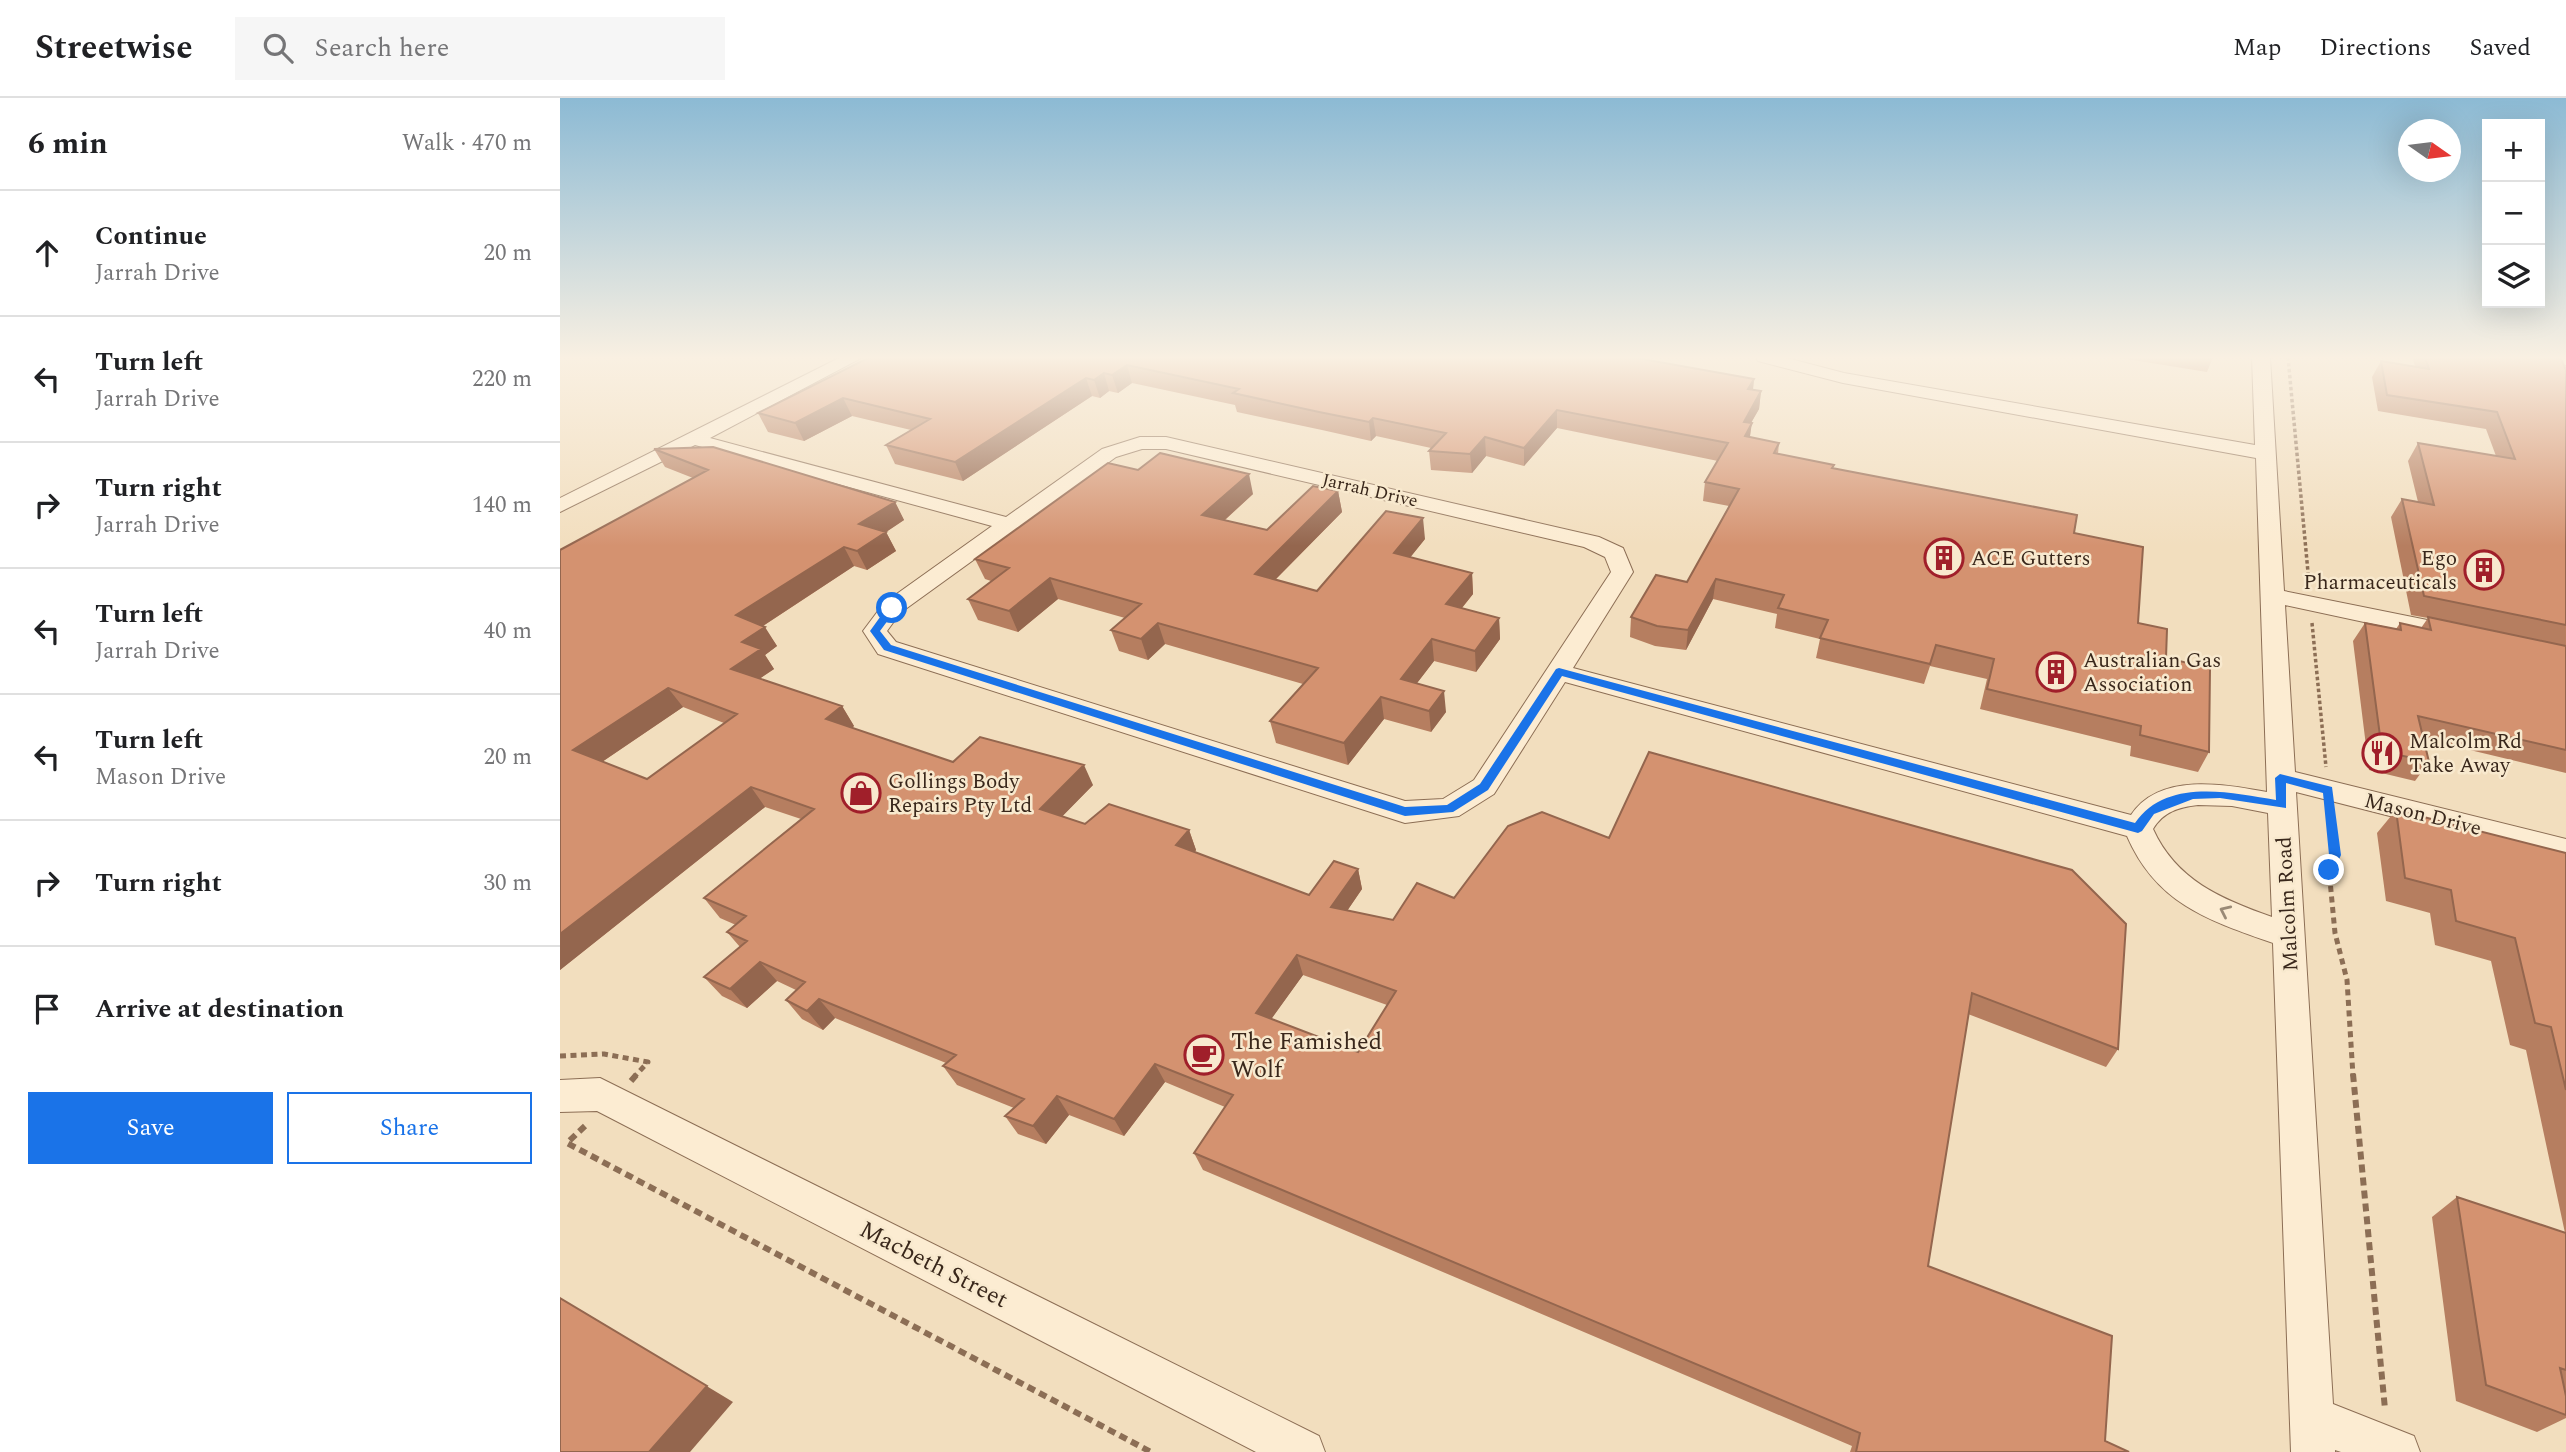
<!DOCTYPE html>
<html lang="en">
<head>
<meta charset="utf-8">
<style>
	body { margin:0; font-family:Spectral,serif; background:#f6f6f6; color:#202124 }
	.controls { position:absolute; right:21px; top:21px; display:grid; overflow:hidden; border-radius:0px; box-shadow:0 7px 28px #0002 }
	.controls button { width:63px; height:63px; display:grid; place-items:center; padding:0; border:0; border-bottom:2px solid #e0e0e0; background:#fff; color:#202124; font:35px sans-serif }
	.compass { position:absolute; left:1838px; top:21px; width:63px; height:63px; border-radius:50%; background:#fff; box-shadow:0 7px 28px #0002; rotate:104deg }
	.stop { position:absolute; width:21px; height:21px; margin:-16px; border:5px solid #1a73e8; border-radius:50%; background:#fff }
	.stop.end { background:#1a73e8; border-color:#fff; box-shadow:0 2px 7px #0008 }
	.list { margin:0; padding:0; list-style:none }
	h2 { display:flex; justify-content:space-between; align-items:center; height:91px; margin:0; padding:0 28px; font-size:30px }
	h2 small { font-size:23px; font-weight:400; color:#757577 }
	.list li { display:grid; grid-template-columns:46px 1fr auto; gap:21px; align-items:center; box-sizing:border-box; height:126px; padding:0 28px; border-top:2px solid #e0e0e0 }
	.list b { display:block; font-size:26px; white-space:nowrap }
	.list p { margin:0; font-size:23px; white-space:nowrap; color:#757577 }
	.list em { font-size:23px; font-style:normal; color:#757577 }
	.actions { display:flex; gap:14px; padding:21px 28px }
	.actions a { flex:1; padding:16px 0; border:2px solid #1a73e8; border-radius:0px; text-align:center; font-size:24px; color:#1a73e8 }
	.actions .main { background:#1a73e8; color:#fff }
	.icon { flex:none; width:38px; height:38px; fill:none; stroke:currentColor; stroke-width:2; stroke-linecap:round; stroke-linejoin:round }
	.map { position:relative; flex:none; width:2006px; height:1354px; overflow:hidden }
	header { display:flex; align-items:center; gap:42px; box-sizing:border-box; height:98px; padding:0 35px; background:#fff; border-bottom:2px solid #e0e0e0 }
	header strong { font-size:33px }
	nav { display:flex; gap:38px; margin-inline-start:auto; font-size:24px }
	.search { width:490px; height:63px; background:#f6f6f6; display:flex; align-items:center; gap:18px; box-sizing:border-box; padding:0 24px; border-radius:0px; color:#757577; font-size:26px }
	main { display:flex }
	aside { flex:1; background:#fff }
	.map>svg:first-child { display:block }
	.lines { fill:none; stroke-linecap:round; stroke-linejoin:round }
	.minor-casing { stroke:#8c6e55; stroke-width:2 }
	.path-far2 { stroke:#8c6e55; stroke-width:3.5; stroke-dasharray:3.5 2.5; stroke-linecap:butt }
	.path-far1 { stroke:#8c6e55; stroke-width:5; stroke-dasharray:6 4.5; stroke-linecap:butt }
	.path { stroke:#8c6e55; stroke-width:6; stroke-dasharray:8 5; stroke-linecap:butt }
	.minor { fill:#fcecd2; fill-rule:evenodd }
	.wall { fill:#b67e60; fill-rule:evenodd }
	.shaded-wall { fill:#94664e }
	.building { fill:#d49270; stroke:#94664e; stroke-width:2; fill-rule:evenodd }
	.oneway { stroke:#9a8a76 }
	.route { fill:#1a73e8 }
	.labels { text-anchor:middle; stroke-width:5; stroke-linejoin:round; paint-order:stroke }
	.far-street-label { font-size:18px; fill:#39271b; stroke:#f8e9ce }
	.poi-label { font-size:21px; fill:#39271b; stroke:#f8e9ce; text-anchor:start }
	.street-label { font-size:21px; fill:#39271b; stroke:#f8e9ce }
	.near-poi-label { font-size:24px; fill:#39271b; stroke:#f8e9ce; text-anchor:start }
	.near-street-label { font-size:24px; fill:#39271b; stroke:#f8e9ce }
</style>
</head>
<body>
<header>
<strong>Streetwise</strong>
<div class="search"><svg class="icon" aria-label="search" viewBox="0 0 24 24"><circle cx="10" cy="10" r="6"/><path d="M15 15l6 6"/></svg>Search here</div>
<nav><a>Map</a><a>Directions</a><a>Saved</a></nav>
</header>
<main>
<aside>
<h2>6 min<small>Walk · 470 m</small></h2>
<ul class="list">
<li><svg class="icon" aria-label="ahead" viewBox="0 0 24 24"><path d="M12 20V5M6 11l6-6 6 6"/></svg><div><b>Continue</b><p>Jarrah Drive</p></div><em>20 m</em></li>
<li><svg class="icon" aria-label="left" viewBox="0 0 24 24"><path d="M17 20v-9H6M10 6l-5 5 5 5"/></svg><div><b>Turn left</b><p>Jarrah Drive</p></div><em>220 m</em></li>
<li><svg class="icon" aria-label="right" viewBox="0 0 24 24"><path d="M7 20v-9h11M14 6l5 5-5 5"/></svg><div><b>Turn right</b><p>Jarrah Drive</p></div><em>140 m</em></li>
<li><svg class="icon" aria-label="left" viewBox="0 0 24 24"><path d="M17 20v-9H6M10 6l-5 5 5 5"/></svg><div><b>Turn left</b><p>Jarrah Drive</p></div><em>40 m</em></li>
<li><svg class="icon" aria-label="left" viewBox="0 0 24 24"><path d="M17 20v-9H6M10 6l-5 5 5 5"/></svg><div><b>Turn left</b><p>Mason Drive</p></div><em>20 m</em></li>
<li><svg class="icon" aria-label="right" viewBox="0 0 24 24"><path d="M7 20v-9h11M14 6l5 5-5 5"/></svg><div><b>Turn right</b></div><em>30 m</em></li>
<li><svg class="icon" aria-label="arrive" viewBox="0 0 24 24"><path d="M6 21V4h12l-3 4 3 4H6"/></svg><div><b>Arrive at destination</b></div></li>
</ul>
<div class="actions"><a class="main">Save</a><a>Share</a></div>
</aside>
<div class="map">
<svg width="2006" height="1354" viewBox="0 0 2006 1354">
	<rect width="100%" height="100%" fill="#f2debe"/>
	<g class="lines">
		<!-- minor casing -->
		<g class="minor-casing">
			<path id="minor" d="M281,259h22l-153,81 296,79 96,-68 38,-12h26l433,100 24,11 10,24 -60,96 558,147c28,-43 94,-31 136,-23l-11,-334 -413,-75 -85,-22 -3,-4h28l61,16 411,72 -3,-88h18l14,234 173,35 9,3 3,5 -3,5 -9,3 -172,-37 10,167 271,67v22l-270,-69 37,612 81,32 6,16h-79l-6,-2v2h-44l-18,-509c-66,-23 -117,-40 -146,-107l-562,-154 -71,112 -35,22 -54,7 -527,-169 -15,-23 21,-28 108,-77 -297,-81 -135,67v-14zM582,351h24l418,98 21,10 6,15 -137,208 -31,19 -38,2 -509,-159 -9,-11 13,-18 216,-156zM1638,707l34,1 36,7 4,104c-51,-18 -96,-37 -119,-88 10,-17 26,-22 45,-24z
				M1987,259h19v8l-16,-4z
				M40,980l719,358 6,16h-69l-659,-341 -37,1v-32z"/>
		</g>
		<!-- path-far2 -->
		<path class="path-far2" d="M1728,259l21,226
			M1752,525l14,144"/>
		<!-- path-far1 -->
		<path class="path-far1" d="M1771,716l4,41 -6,15 6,63 12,47 6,96
			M0,958l44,-2 44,8 -13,14"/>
		<!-- path -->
		<path class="path" d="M1793,976l32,335
			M71,983l6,-7
			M25,1028l-18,17 584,309"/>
		<!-- minor -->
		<use href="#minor" class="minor"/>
	</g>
	<!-- wall -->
	<path class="wall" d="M310,259l884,22 -1,11 8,1 -2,18 -8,14 -1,14 29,6 -1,11 296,79 64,90 28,35 43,94 -11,20 -68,-16 1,-10 -151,-37 7,-30 -57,-13 -6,18 -108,-26 4,-19 -45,-11 2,-14 -64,-15 -27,51 -31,-4 -25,-9 1,-20 56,-35 42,-76 -26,-5 2,-19 13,-21 -161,-33 -33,38 -38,-10 -14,17 -41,-3 -2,-19 2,-3 -55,-12 -5,5 -49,-11 -85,-18 -2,-7 -103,-22 -14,10 -9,-2 -9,7 -8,-2 -129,85 -68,-17 -9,-19 25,-15 -59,-14 -48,25 -36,-9 -10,-19z
		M1554,259h99l-6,15z
		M1852,259h134l20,13v403l-142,-34 5,23 -14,19 -46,-11 -16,-129 12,-18 31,6 4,-6 21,5 7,-10 -17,-3 -20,-98 11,-18 16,3 -10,-41 10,-18 78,13 -10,-27 -108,-18 -6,-34 9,-16 34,5z
		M94,351l241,53 9,18 -18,12 10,19 -29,19 -13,-4 -91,60 14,20 -12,9 9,14 -15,10 83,27 12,20 -2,2 101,34 140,23 -31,31 23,8 104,6 7,20 -1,2 114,43 49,-26 4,20 -15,22 46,9 61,-22 88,-86 576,237 -12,18 -138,-53 -40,252 177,175 24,11h-279l2,-6 -649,-276 -9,-17 31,-46 -60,-25 -41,54 -55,-21 -23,29 -28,-10 -13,-18 9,-8 -57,-23 -14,-19 3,-3 -111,-45 -12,12 -21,-11 -16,-19 10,-10 -19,-9 -30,27 -25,-12 -18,-19 36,-30 -13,-15 9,-7 -16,-7 -16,-20 97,-79 -36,-12 -205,163v-420l133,-72 -28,-11zM123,609l41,16 -77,56 -45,-17zM743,877l84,30 -29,47 -87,-33z
		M578,372l115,24 -28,26 42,10 71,-39 4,21 -67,68 42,11 108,-52 -15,18 62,16 1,21 -11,14 37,10 1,21 -24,33 -42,-11 -17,22 29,29 -15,20 -47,-13 -36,46 -72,-22 -6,-22 33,-37 -138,-40 -17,16 -29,-9 -8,-21 14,-12 -67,-19 -40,33 -40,-12 -10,-21 23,-18 -6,-2 -10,-20z
		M1836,712l170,43v565l-29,14 -81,-31 -24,-184 25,-20 108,36 -39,-183 -16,-5 -19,-84 -56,-16 -5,-32 -44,-12 -9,-68z"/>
	<!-- shaded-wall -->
	<path class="shaded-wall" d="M567,267l5,18 -14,10 -6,-18z
		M544,275l5,18 -9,7 -6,-18z
		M526,280l6,18 -129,85 -8,-19z
		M1194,281l-2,18 -4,-8z
		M1201,293l-2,18 -18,31 3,-18z
		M283,300l9,18 -48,25 -9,-18z
		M997,312v18l-33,38v-18z
		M813,320l3,18 -5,5 -2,-19z
		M1192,325l-3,19 -4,-6z
		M925,339l1,19 -14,17 -2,-19z
		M689,376l4,20 -45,41 -6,-20z
		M778,393l4,21 -82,83 -5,-21z
		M335,404l9,18 -30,20 12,-8 10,19 -29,19 -10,-19 2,-27z
		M863,420l2,21 -28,35 -3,-21z
		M284,449l10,19 -105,69 -13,-20z
		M912,475l1,21 -25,31 -2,-21z
		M490,480l8,21 -40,33 -9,-21z
		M1156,481l-3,20 -27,51 2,-20z
		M939,520l1,21 -24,33 -1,-21z
		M598,525l7,21 -17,16 -7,-21z
		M205,529l12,19 -12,9 9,14 -30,20 -13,-20 11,-27z
		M872,541l2,22 -30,39 -3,-21z
		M108,590l15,19 -93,63 -17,-20z
		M884,593l2,21 -15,20 -2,-21z
		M821,599l3,22 -36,46 -4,-22z
		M282,608l12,20 -15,12 -13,-19z
		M524,667l9,20 -43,44 -10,-20z
		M191,689l14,20 -205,163v-36z
		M629,732l7,20 -12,15 -8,-20z
		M798,771l4,20 -26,38 -5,-20z
		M737,857l6,20 -41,57 -6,-19z
		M200,864l17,19 -30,27 -17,-19z
		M259,901l16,19 -12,12 -16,-19z
		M595,966l10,18 -41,54 -10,-17z
		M497,998l12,19 -23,29 -13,-18z
		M19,1211l154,93 -43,50h-41z"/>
	<!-- building -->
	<path class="building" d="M310,259h761l123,22 -6,10 13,2 -17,31 8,1 -7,13 34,7 -5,10 60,12 -2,3 245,47 -3,18 69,14 -5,76 29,6 -1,29 44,10 -1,84 -69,-17 1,-9 -154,-37 7,-30 -58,-14 -6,19 -110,-26 8,-18 -50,-12 6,-13 -68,-16 -28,51 -31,-4 -26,-9 25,-42 31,7 52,-93 -34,-7 23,-39 -171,-33 -33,38 -39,-11 -15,17 -41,-3 17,-18 -73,-15 -4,4 -50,-10 -86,-19 6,-4 -112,-24 -15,10 -8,-2 -10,7 -8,-2 -131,84 -69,-17 44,-26 -87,-21 -48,25 -37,-10z
		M1865,259h121l15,2 5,11v255l-142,-29 -22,-97 32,6 -16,-62 97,16 -18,-47 -110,-17 -6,-34 48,8z
		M153,349l182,55 -36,22 27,8 -29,19 -13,-4 -108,68 29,12 -23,15 19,7 -30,20 111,37 -16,13 127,43 27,-25 104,28 -44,44 45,15 24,-20 80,26 -13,15 133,50 25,-34 24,8 -27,38 62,13 24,-37 37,15 54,-72 34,-14 67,26 40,-86 423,118 54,54 -8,125 -146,-56 -44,273 184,70 -7,105 24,11h-273l4,-19 -666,-280 39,-58 -78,-31 -41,55 -57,-23 -24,30 -28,-10 19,-17 -81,-33 13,-11 -137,-56 -12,12 -21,-11 19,-18 -45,-20 -30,27 -26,-12 43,-36 -20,-9 19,-16 -42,-18 110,-89 -63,-22 -191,147v-384l148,-80 -54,-21zM108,590l69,26 -90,65 -74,-29zM737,857l99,36 -38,61 -102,-39z
		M600,355l89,21 -47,41 65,15 46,-44 25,5 -83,83 62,17 69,-80 37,7 -29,35 78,20 -26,31 53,14 -24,33 -43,-12 -31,40 43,12 -15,20 -48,-14 -37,46 -74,-22 48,-53 -160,-45 -17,16 -30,-9 30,-26 -91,-26 -41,33 -41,-12 41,-31 -34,-9 133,-96 30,7z
		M1868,519l138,29v104l-148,-34 11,46 -47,-11 -17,-128 36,7 -1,-7 31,7z
		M1836,712l170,43v237l-15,-63 -16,-4 -20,-85 -59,-17 -5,-31 -46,-12z
		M1897,1099l109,36v137l-6,-2 6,28v19l-80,-30z
		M0,1200l147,88 -58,66h-89z"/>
	<!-- one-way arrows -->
	<defs><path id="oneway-chevron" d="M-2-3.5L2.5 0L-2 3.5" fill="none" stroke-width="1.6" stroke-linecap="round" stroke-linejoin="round" transform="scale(1.75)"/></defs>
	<use class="oneway" href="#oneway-chevron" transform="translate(1665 813) rotate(-155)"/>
	<!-- sky -->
	<linearGradient id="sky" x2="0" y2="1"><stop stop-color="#8cbad4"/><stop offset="0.58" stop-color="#f9f0e2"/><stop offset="1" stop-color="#f9f0e2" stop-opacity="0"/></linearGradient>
	<rect width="2006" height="448" fill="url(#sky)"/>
	<!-- route -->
	<path class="route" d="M328,508l9,2 -17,23 11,14 514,162 42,-2 33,-21 76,-115 3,-1 576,155c31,-45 94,-31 141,-23l-1,-22 5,-4 52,13 9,68 -8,18h-9l-1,-3 6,-15 -6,-62 -37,-10v25l-66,-10 -27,1 -39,15 -12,17 -4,2 -576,-157 -74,114 -35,22 -48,4 -521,-166 -14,-19z"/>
	<!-- icons -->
	<defs>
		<g id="building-ring" transform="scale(2.0125)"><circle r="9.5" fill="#f8e9ce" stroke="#a01f2a" stroke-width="1.5"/><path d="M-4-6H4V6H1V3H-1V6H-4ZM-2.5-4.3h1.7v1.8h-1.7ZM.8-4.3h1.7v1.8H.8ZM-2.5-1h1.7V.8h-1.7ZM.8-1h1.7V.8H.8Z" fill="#a01f2a"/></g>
		<g id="restaurant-ring" transform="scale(2.0125)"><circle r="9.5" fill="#f8e9ce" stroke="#a01f2a" stroke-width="1.5"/><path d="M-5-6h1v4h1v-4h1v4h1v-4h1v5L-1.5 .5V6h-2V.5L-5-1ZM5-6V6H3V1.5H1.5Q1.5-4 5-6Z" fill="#a01f2a"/></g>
		<g id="shop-ring" transform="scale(2.0125)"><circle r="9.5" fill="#f8e9ce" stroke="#a01f2a" stroke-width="1.5"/><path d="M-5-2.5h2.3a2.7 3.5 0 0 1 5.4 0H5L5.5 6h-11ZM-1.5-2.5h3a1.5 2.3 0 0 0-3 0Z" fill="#a01f2a"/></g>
		<g id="cafe-ring" transform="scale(2.0125)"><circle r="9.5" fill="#f8e9ce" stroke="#a01f2a" stroke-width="1.5"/><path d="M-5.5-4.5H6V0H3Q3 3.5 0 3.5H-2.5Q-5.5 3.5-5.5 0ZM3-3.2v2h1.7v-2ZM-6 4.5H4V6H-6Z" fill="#a01f2a"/></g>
	</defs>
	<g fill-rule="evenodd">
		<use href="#building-ring" x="1384" y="460"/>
		<use href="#building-ring" x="1924" y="472"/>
		<use href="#building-ring" x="1496" y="574"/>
		<use href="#restaurant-ring" x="1822" y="655"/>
		<use href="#shop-ring" x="301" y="695"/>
		<use href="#cafe-ring" x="644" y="957"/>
	</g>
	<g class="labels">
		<!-- far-street labels -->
		<g class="far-street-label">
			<text transform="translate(810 392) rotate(13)" y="6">Jarrah Drive</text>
		</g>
		<!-- poi labels -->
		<g class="poi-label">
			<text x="1411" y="467">ACE Gutters</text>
			<text x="1897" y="467" text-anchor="end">Ego<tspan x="1897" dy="24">Pharmaceuticals</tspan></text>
			<text x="1523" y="569">Australian Gas<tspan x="1523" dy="24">Association</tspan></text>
			<text x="1849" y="650">Malcolm Rd<tspan x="1849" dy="24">Take Away</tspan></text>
			<text x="328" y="690">Gollings Body<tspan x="328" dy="24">Repairs Pty Ltd</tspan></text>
		</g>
		<!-- street labels -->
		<g class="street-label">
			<text transform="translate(1863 716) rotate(14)" y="7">Mason Drive</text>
			<text transform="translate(1727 806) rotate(-93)" y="7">Malcolm Road</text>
		</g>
		<!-- near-poi labels -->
		<g class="near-poi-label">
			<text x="671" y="951">The Famished<tspan x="671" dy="28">Wolf</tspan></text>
		</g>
		<!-- near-street labels -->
		<g class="near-street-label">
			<text transform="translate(374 1166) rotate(27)" y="8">Macbeth Street</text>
		</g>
	</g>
</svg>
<div class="controls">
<button>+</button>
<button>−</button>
<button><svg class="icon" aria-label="layers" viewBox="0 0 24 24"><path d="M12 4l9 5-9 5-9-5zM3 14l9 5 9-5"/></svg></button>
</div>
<svg class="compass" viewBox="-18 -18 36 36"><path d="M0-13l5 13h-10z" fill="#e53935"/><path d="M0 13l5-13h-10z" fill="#757577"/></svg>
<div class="stop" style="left:332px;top:510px"></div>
<div class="stop end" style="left:1769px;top:772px"></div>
</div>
</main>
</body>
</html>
